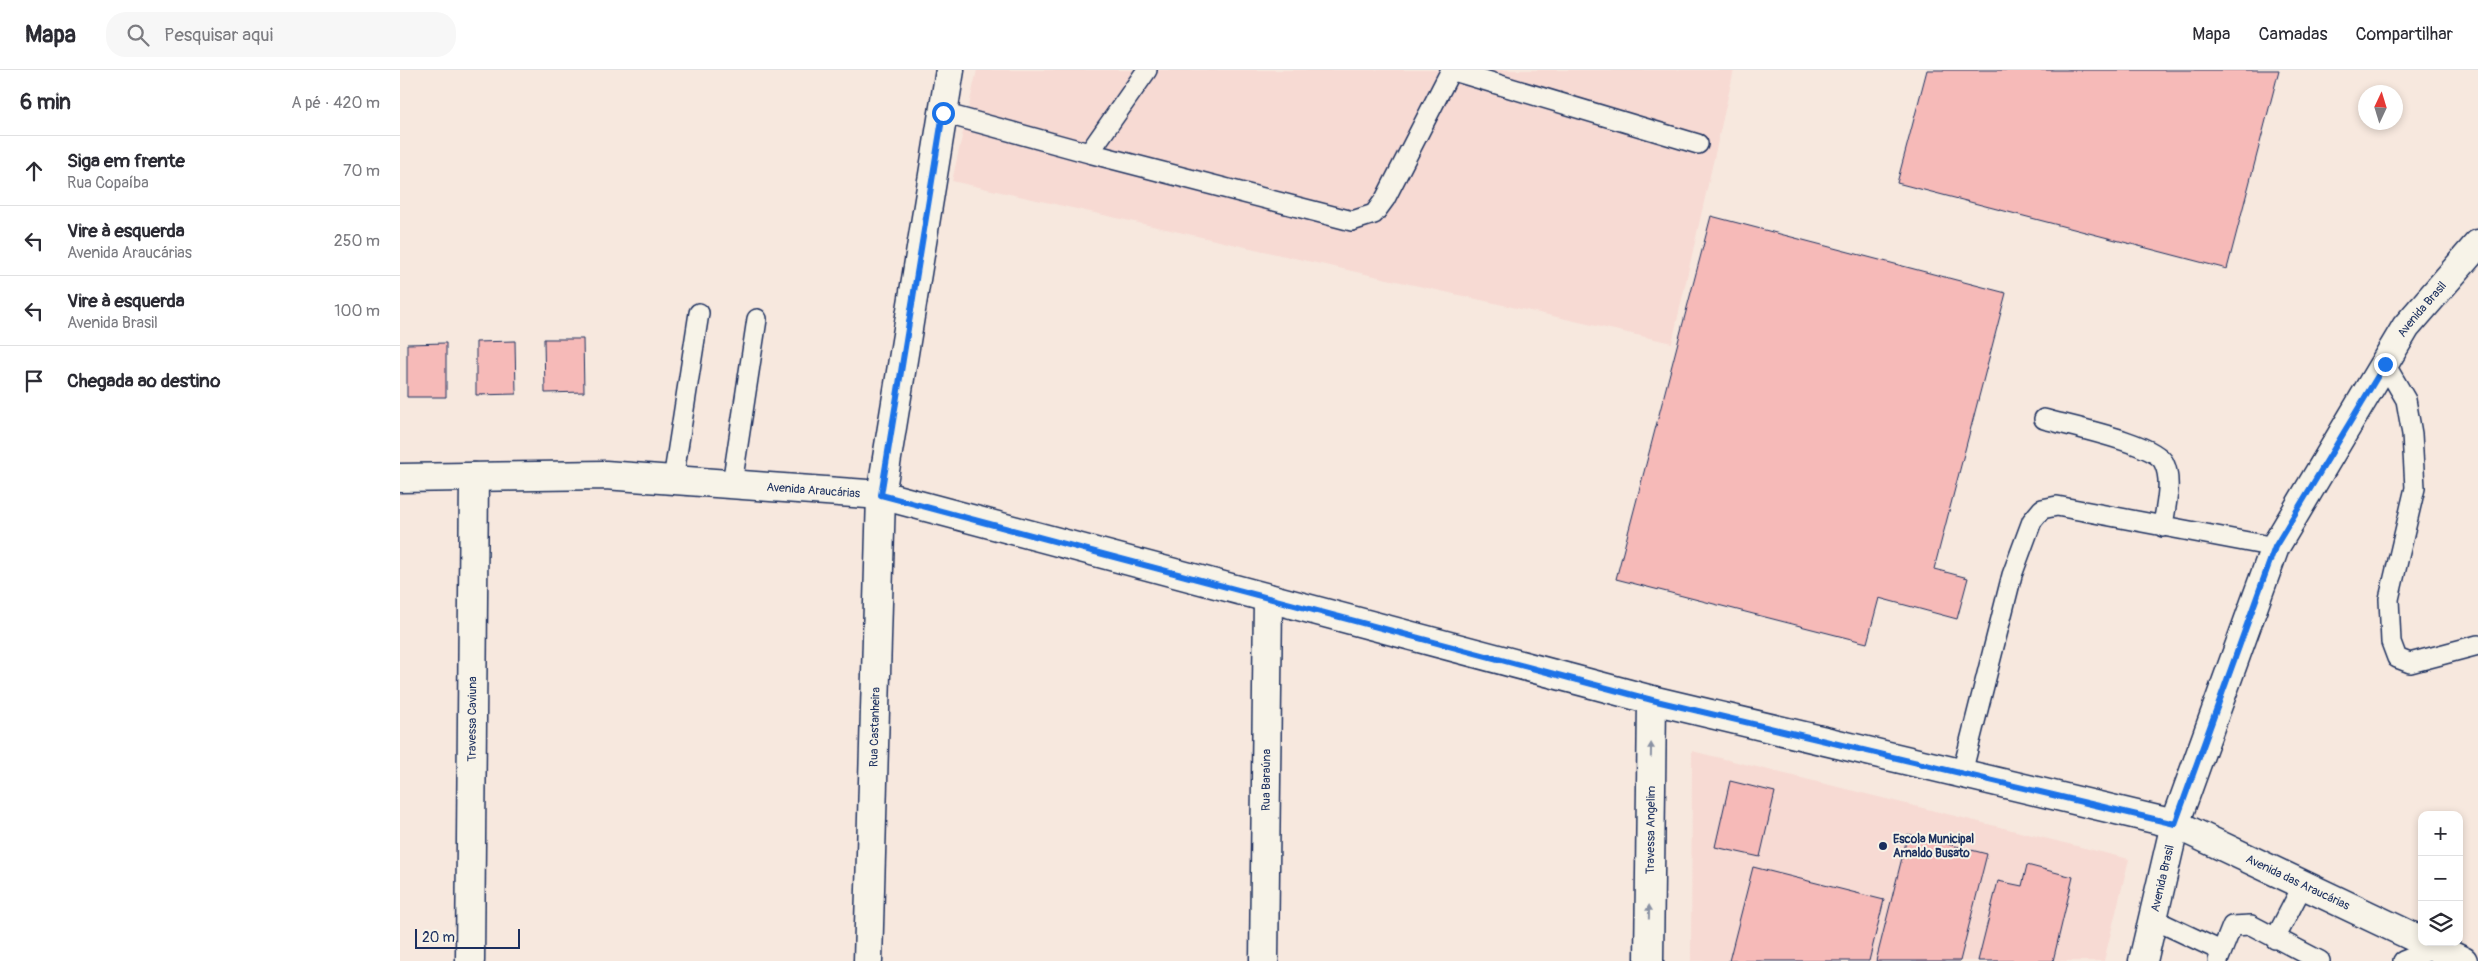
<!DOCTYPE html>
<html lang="pt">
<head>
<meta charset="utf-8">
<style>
	body { margin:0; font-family:Pangolin,sans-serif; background:#f7f7f7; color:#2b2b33 }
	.controls { position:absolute; right:15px; bottom:15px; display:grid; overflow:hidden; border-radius:10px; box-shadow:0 2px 8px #0003 }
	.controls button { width:45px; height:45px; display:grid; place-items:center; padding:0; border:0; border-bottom:1px solid #e1e1e2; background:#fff; color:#2b2b33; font:25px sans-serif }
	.compass { position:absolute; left:1958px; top:15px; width:45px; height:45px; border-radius:50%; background:#fff; box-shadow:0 2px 8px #0003; rotate:4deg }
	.scale { position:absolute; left:15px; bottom:12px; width:105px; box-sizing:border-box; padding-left:5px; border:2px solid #1b2f5e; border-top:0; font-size:14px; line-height:18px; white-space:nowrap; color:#1b2f5e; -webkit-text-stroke:4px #f7f3e8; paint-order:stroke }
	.stop { position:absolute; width:15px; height:15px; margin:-11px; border:4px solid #1a73e8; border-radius:50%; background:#fff }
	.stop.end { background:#1a73e8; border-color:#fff; box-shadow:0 1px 5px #0008 }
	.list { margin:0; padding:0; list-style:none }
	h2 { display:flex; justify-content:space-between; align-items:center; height:65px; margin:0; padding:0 20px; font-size:21px }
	h2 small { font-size:16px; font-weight:400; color:#7c7c81 }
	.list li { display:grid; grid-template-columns:32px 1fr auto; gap:15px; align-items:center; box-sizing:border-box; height:70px; padding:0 20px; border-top:1px solid #e1e1e2 }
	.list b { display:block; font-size:19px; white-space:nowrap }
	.list p { margin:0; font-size:16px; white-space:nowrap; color:#7c7c81 }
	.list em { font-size:16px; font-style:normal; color:#7c7c81 }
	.icon { flex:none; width:28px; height:28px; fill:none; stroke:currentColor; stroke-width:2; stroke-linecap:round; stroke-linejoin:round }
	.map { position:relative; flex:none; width:2078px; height:891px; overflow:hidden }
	header { display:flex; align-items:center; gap:30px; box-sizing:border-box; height:70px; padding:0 25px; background:#fff; border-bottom:1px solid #e1e1e2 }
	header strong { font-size:24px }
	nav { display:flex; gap:28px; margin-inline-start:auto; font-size:18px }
	.search { width:350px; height:45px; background:#f7f7f7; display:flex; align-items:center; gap:12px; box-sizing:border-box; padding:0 18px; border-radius:20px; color:#7c7c81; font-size:19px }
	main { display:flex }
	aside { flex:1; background:#fff }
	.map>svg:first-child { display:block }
	.built { fill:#f7dad3 }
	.building { fill:#f6bab8; stroke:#1b2f5e }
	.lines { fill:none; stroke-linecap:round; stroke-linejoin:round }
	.service-casing { stroke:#1b2f5e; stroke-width:22 }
	.minor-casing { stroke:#1b2f5e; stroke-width:31 }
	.secondary-casing { stroke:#1b2f5e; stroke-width:31 }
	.service { stroke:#f7f3e8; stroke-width:19 }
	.minor { stroke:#f7f3e8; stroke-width:28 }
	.secondary { stroke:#f7f3e8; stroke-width:28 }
	.oneway { fill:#8991a3 }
	.route { stroke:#1a73e8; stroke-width:6 }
	.poi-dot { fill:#1b2f5e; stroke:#f7f3e8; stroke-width:2 }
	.labels { text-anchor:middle; stroke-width:4; stroke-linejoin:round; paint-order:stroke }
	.street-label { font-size:12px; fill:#1b2f5e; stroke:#f7f3e8 }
	.poi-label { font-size:12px; font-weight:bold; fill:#1b2f5e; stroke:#f7f3e8; text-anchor:start }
</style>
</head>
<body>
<header>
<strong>Mapa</strong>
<div class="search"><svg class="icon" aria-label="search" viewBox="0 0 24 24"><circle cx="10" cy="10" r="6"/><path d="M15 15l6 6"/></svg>Pesquisar aqui</div>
<nav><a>Mapa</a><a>Camadas</a><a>Compartilhar</a></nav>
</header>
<main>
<aside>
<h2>6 min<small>A pé · 420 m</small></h2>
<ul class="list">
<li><svg class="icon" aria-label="ahead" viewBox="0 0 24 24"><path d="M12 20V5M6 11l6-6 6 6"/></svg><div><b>Siga em frente</b><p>Rua Copaíba</p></div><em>70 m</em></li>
<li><svg class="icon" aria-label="left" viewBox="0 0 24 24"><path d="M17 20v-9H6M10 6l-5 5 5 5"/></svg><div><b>Vire à esquerda</b><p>Avenida Araucárias</p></div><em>250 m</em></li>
<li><svg class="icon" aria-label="left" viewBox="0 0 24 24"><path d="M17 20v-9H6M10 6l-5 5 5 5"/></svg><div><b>Vire à esquerda</b><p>Avenida Brasil</p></div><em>100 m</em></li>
<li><svg class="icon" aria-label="arrive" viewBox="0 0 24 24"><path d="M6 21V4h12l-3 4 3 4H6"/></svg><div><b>Chegada ao destino</b></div></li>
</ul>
</aside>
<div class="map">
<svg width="2078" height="891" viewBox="0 0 2078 891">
	<rect width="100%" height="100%" fill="#f7e8de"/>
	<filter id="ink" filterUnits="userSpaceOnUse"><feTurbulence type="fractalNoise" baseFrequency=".02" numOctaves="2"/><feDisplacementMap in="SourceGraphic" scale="10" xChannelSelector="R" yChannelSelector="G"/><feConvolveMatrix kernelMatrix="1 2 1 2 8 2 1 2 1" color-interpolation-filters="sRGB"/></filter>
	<g filter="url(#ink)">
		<!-- built -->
		<path class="built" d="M577,0h757l-62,273 -720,-162z
			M1292,681l437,108 -25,102h-413z"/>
		<!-- building -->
		<path class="building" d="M1527,0h352l-52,199 -330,-86z
			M1311,146l295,77 -72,276 34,9 -11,41 -78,-21 -12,45 -251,-64z
			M144,269h39l1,53 -39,1z
			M115,271l1,53 -40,1v-53z
			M46,273v54h-39v-53z
			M1330,711l45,11 -15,65 -45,-10z
			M1508,764l79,20 -27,107h-84z
			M1627,795l46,12 -20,84h-75l20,-80 24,5z
			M1353,797l131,33 -15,61h-140z"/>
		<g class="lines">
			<!-- service casing -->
			<g class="service-casing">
				<path id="service" d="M1050,0l248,74
					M543,43l146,40 58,-83
					M689,83l263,68 22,-7 11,-15 66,-129
					M1985,294l21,36 6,34 3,54 -26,111 2,43 6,16 13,5 68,-18
					M1644,349c24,7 111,24 120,44 9,19 1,44 -1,64
					M273,410l26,-167
					M332,414l25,-165
					M1562,703l50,-198 20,-54 10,-12 15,-3 218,41
					M1753,849l68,32
					M1875,869l28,-54
					M1818,891l14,-35 19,-1 69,36
					M2003,891l33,-13"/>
			</g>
			<!-- minor casing -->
			<g class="minor-casing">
				<g id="minor">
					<path id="s1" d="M1775,754l247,117"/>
					<path d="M2024,872l39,19"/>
					<path id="s2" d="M70,891l4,-484"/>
					<path id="s3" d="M468,891l13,-466 69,-425"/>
					<path id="s4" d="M864,891l4,-363"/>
					<path id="s5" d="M1249,891l3,-261"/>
				</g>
			</g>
			<!-- secondary casing -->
			<g class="secondary-casing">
				<g id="secondary">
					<path id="s6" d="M0,408l205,-3 276,20 771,205 523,124"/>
					<path id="s7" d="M1743,891l32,-137 100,-277 131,-220 72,-83"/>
				</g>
			</g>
			<!-- service -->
			<use href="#service" class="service"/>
			<!-- minor -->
			<use href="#minor" class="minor"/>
			<!-- secondary -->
			<use href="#secondary" class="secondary"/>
		</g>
		<!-- one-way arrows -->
		<defs><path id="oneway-solid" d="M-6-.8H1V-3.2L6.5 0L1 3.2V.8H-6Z" transform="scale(1.25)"/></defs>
		<g class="oneway">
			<use href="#oneway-solid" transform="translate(1251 680) rotate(-89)"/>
			<use href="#oneway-solid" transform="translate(1249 842) rotate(-89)"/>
		</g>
	</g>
	<g class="lines" filter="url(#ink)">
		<!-- route -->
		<path class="route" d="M543,43l-62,382 771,205 523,124 100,-277 110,-183"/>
	</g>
	<!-- markers -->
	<circle class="poi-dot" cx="1483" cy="776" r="5"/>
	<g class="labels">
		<!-- street labels -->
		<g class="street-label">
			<text dy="4" stroke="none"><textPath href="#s7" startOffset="715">Avenida Brasil</textPath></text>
			<text dy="4" stroke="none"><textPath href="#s6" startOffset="414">Avenida Araucárias</textPath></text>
			<text dy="4" stroke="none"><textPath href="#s2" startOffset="242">Travessa Caviuna</textPath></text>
			<text dy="4" stroke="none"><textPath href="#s3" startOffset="234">Rua Castanheira</textPath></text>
			<text dy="4" stroke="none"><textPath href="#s4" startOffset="181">Rua Baraúna</textPath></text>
			<text dy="4" stroke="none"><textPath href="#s5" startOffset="131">Travessa Angelim</textPath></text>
			<text dy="4" stroke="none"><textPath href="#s7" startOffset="85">Avenida Brasil</textPath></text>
			<text dy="4" stroke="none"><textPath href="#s1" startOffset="136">Avenida das Araucárias</textPath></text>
		</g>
		<!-- poi labels -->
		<g class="poi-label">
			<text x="1493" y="773">Escola Municipal<tspan x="1493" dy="14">Arnaldo Busato</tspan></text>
		</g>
	</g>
</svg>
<div class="controls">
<button>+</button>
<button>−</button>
<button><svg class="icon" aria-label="layers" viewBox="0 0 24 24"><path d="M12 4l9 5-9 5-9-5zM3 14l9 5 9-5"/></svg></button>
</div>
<svg class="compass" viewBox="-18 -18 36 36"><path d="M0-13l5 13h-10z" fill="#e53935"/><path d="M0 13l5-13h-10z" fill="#7c7c81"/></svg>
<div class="scale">20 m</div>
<div class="stop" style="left:543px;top:43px"></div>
<div class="stop end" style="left:1985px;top:294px"></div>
</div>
</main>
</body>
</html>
